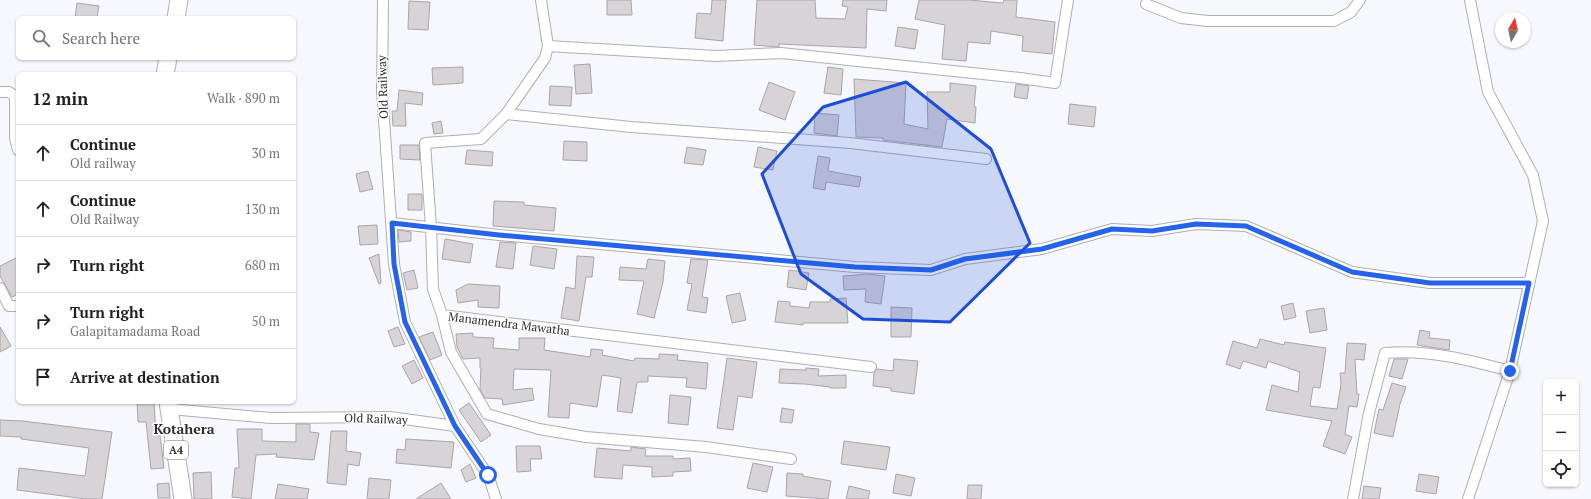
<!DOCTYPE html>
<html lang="en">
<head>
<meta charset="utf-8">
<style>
	body { margin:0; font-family:"PT Serif",serif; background:#f2f2f2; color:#202124 }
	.controls { position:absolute; right:12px; bottom:12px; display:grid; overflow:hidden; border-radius:6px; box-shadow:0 1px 3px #0004 }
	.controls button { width:36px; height:36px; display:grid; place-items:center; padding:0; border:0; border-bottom:1px solid #e0e0e0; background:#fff; color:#202124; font:20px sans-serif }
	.compass { position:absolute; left:1495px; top:12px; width:36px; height:36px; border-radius:50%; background:#fff; box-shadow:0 1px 3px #0004; rotate:9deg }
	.stop { position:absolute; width:12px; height:12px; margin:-9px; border:3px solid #2563eb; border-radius:50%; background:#fff }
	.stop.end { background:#2563eb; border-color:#fff; box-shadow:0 1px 4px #0008 }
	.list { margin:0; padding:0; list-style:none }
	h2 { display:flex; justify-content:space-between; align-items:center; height:52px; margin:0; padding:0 16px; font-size:17px }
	h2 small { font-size:13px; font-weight:400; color:#757577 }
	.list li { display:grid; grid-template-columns:26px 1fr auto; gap:12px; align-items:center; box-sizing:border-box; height:56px; padding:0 16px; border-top:1px solid #e0e0e0 }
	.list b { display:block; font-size:15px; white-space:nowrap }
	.list p { margin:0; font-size:13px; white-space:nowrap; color:#757577 }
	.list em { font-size:13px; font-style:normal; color:#757577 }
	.icon { flex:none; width:22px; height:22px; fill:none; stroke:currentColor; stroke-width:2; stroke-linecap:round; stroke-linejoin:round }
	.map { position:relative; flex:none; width:1591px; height:499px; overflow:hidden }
	.search { position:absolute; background:#fff; box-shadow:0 1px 3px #0004; left:16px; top:16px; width:280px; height:44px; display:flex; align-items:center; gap:10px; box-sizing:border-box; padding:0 14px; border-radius:6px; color:#757577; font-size:15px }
	.panel { position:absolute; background:#fff; box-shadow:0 1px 3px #0004; left:16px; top:72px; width:280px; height:332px; border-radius:6px }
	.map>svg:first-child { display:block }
	.building { fill:#d8d3d6; stroke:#aaa5a8 }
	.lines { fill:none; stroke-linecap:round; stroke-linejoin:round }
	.minor-casing { stroke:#aeafb3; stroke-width:12 }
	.trunk-casing { stroke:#aeafb3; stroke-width:19 }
	.minor { stroke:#fff; stroke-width:10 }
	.trunk { stroke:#fff; stroke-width:17 }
	.route { stroke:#2563eb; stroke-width:5 }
	.marked { fill:#1d4ed8; fill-opacity:0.2; stroke:#1d4ed8; stroke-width:3; stroke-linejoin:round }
	.labels { text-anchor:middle; stroke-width:3; stroke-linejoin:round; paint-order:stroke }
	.shield { fill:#fff; stroke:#6c6c6d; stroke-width:1 }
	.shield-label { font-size:11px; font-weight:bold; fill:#2d2d2f }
	.street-label { font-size:12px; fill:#2d2d2f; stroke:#fff }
	.quarter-label { font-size:14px; font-weight:bold; fill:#2d2d2f; stroke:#fff }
</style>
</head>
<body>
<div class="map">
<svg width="1591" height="499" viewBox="0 0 1591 499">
	<rect width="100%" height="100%" fill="#f7f8fd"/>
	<!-- building -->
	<path class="building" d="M607,0h24l1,15h-25z
		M712,0h14l-3,41 -28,-3 2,-25 14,1z
		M757,0h58l1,18 29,1 3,-12 -6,-1 1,-6h44l-1,11 -19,-2 -1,39 -87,-4v3h-2l-23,-2z
		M919,0h50l34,3 1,-3h13l-1,17 39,5 -3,32 -30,-3 1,-15 -32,-5 -1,13 -22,-2 -2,19 -24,-2 3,-34 -30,-6z
		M409,1l21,1 -2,28 -20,-1z
		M77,3l22,3 -2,12h-22z
		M898,27l20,3 -3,19 -20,-3z
		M590,64l2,29 -16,1 -2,-29z
		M463,67v16l-30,2 -1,-17z
		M828,67l15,2 -2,26 -17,-2z
		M854,79l52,4 -2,41 24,5 -1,-37h23v-9l26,3 -2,21h2l-1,16 -28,-4 -5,28 -59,-7v-2l-27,-1z
		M769,82l26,10 -10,28 -26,-10z
		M1016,84l13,2 -2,13 -13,-2z
		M550,86l22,1 -1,19 -22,-1z
		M399,90l24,3 -1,12 -17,-2 1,23h-13l-1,-15h5z
		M1070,104l26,3 -2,20 -26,-3z
		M815,113l24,2 -2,21 -23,-3z
		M441,121l2,12 -9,1 -2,-11z
		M564,141l23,1v19l-24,-1z
		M400,145h19l1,15 -20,-1z
		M687,147l19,3 -3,15 -19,-2z
		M758,147l19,4 -4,19 -19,-3z
		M467,150l26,2 -1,14 -27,-2z
		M818,156l12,2 -2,13 33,6 -2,10 -33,-5 -1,8 -12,-2z
		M368,171l5,18 -13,3 -4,-18z
		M408,194h14v16h-14z
		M494,201l30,1v3l32,3 -2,23 -61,-5z
		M377,225l1,19 -18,1 -2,-19z
		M398,230l13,2v9l-12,1z
		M445,239l28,5 -3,19 -28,-4z
		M500,242l16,1 -3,26 -17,-2z
		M533,246l24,3 -3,20 -24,-4z
		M379,254l2,29 -2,1 -10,-26z
		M577,256l17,1 -2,20h-6l-7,44 -18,-3 5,-31 9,2z
		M18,257v37l-6,3 -12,-21v-10z
		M648,259l17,2 -2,21 -9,36 -17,-4 7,-33 -25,-1 1,-13 26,2z
		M691,259l17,1 -6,37 6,1 -2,15 -19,-3 5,-26 -5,-1z
		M414,270l4,18 -11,2 -4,-17z
		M789,270l20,3 -3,17 -19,-3z
		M868,274l17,2 -4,28 -16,-2 1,-13 -22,1 -1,-14z
		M468,284l32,2 -1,22 -21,-1v-7l-20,3 -2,-13z
		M740,293l6,27 -14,3 -6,-27z
		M846,298l2,25h-45v2l-28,-3 3,-21 12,1v4l19,2 1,-6h20v-3z
		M1293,303l3,14 -12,3 -3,-14z
		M891,307l21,1 -1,29h-20z
		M1324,308l3,22 -17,3 -4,-22z
		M0,327l11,19 -11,6z
		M398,327l7,17 -11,3 -6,-16z
		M1420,330l10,2 -1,6 21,2 -1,10 -32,-5z
		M433,332l9,23 -12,5 -11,-23z
		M473,333v4l21,1 -1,10 26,2v-12h26l-1,12 46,7 1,-8 12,1 -1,5 32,6 1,-3 24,1v-5l19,1 -1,5 31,3 -2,26 -20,-2 1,-9 -39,-2v6h-11l-5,31 -15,-2 4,-33 -19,-3 -5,32 -27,-4 -1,15 -21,-1 3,-47 -37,-1 -1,21 19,-2 2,12 -31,5 -1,-6 -17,-1 -5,-9 1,-21h-1v-10l-17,1 -6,-12 -1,-13z
		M1260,339l24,6 1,-3 41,6 -6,40 -7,-1 -3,19 27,3 4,-25 -1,-11h5l2,-30 19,1 -2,16 -9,-1 2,35h2l-2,13 -8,-1 -4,28 7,3 -7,17 -22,-8 9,-25 -66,-11 6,-25 26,7 2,-20 -32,-11 -2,7 -23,-7 -3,8 -14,-5 7,-23 24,7z
		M727,358l30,4 -5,36 -14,-2 -5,34 -16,-2z
		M894,359l24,2 -4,33 -23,-3v-3l-18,-2 1,-13 3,-4 16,2z
		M1394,359h14l-6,20 -13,-3z
		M414,360l9,18 -11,6 -10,-18z
		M806,368l13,1 -1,7 28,-1v13h-16v-1l-25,-3 -26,-1 1,-14 26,1z
		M1392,383l14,4 -6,17 -7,33 -19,-4 5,-24 4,1z
		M670,395l21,2 -3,28 -20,-2z
		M137,402h17l2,33h4l4,33 -13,1 -5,-47h-8z
		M469,403l22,32 -10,7 -22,-32z
		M782,408l12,2 -2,13 -12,-1z
		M0,420l23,1 89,11 -10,67h-16l-69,-9 2,-22 66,8 4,-28 -68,-9v-2l-21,-1z
		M296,424h14v8l9,1 -5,27 -38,-3 1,-3 -21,1 -5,44 -19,-2 3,-29h4l-2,-39h25v12l34,1z
		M331,431h16l-1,20 15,2 -2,13 -11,-2 -2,21 -19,-2z
		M406,439l48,3 -3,26 -55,-5 1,-14 8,1z
		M844,441l46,6 -4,23 -45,-6z
		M516,446h24l2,13h-12l1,12 -14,1z
		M631,447l15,2 -1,7h28v3l17,-1 1,13 -18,1v4l-21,1v-10l-29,-2 -1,14 -28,-2 3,-29 34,3z
		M753,463l20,4 -6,25 -20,-4z
		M470,464l6,14 -10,4 -5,-12z
		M211,472l1,27h-18l-1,-26z
		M787,473l16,1v2l28,5 -3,18 -42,-3z
		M896,474l19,4 -4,18 -18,-3z
		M1419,474l20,3 -3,17 -20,-3z
		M369,478l22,2 -2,19h-22z
		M169,483l1,15h-12l-1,-14z
		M441,483l10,16h-35z
		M278,484l31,5 -2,10h-32z
		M968,485h14l-1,14h-14z
		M849,486l21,5 -2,8h-22z
		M1364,486l17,2 -2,11h-17z"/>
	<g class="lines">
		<!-- minor casing -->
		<g class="minor-casing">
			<path id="minor" d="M541,0l7,46 -3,12 -39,56 -25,25 -56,4 6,84 2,62 9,26 429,52
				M1146,4l35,14 27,3h126l17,-9 9,-12
				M548,46l168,10 65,-3 239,25 35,5 13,-83
				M0,92h9l6,4v42l3,12
				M506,114l125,13 219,16 136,16
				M392,223l107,12 356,32 76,3 34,-11 77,-10 70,-20 40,2 44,-7 50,2 106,46 78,11h99
				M0,288l9,18h9
				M442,315l9,37 36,62 52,15 47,8 120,10 85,12
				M170,409l101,9 119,-1 65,9 -50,-104 -11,-58 -12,-174 1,-90
				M455,426l33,49 8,24
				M1353,499l16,-86 16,-60c42,-4 84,7 125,18
				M1468,499l42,-128 33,-150 -10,-46 -45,-83 -18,-92"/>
		</g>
		<!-- trunk casing -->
		<g class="trunk-casing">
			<path id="trunk" d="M176,18l3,-18
				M165,74l3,-16
				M168,402l15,97"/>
		</g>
		<!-- minor -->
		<use href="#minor" class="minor"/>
		<!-- trunk -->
		<use href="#trunk" class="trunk"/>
	</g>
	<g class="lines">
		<!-- route -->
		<path class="route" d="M488,475l-33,-49 -50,-104 -11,-58 -2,-41 107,12 356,32 76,3 34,-11 77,-10 70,-20 40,2 44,-7 50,2 106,46 78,11h99l-19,88"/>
	</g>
	<!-- marked area -->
	<path class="marked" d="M906,82l85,67 39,94 -80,79 -87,-3 -62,-45 -39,-100 61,-67z"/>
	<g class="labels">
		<!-- shield labels -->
		<rect class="shield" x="164" y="441" width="24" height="18" rx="3"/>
		<g class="shield-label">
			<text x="176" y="454">A4</text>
		</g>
		<!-- street labels -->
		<g class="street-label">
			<text transform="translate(383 87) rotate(-92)" y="4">Old Railway</text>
			<text transform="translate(509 324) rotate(7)" y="4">Manamendra Mawatha</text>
			<text transform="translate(376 419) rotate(2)" y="4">Old Railway</text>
		</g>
		<!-- quarter labels -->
		<g class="quarter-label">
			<text x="184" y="434">Kotahera</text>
		</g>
	</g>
</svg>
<div class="controls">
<button>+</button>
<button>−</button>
<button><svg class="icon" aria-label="locate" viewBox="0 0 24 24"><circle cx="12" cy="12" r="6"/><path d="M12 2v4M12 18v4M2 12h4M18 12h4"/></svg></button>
</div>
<svg class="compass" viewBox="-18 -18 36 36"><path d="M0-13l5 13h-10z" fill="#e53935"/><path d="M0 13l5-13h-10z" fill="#757577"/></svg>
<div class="stop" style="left:488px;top:475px"></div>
<div class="stop end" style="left:1510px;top:371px"></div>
<div class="search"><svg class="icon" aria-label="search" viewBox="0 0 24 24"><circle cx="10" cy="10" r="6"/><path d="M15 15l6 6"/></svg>Search here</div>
<section class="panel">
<h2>12 min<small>Walk · 890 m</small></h2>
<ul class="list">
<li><svg class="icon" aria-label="ahead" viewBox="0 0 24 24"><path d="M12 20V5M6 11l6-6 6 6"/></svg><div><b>Continue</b><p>Old railway</p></div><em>30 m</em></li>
<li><svg class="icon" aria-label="ahead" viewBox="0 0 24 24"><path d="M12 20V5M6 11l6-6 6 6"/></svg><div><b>Continue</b><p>Old Railway</p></div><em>130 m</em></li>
<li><svg class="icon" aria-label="right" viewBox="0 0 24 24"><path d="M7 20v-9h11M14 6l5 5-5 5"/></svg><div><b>Turn right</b></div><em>680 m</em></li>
<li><svg class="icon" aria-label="right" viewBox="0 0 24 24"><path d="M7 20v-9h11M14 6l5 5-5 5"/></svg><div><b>Turn right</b><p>Galapitamadama Road</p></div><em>50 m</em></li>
<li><svg class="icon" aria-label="arrive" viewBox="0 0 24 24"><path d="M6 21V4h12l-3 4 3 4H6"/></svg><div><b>Arrive at destination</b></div></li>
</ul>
</section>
</div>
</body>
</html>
